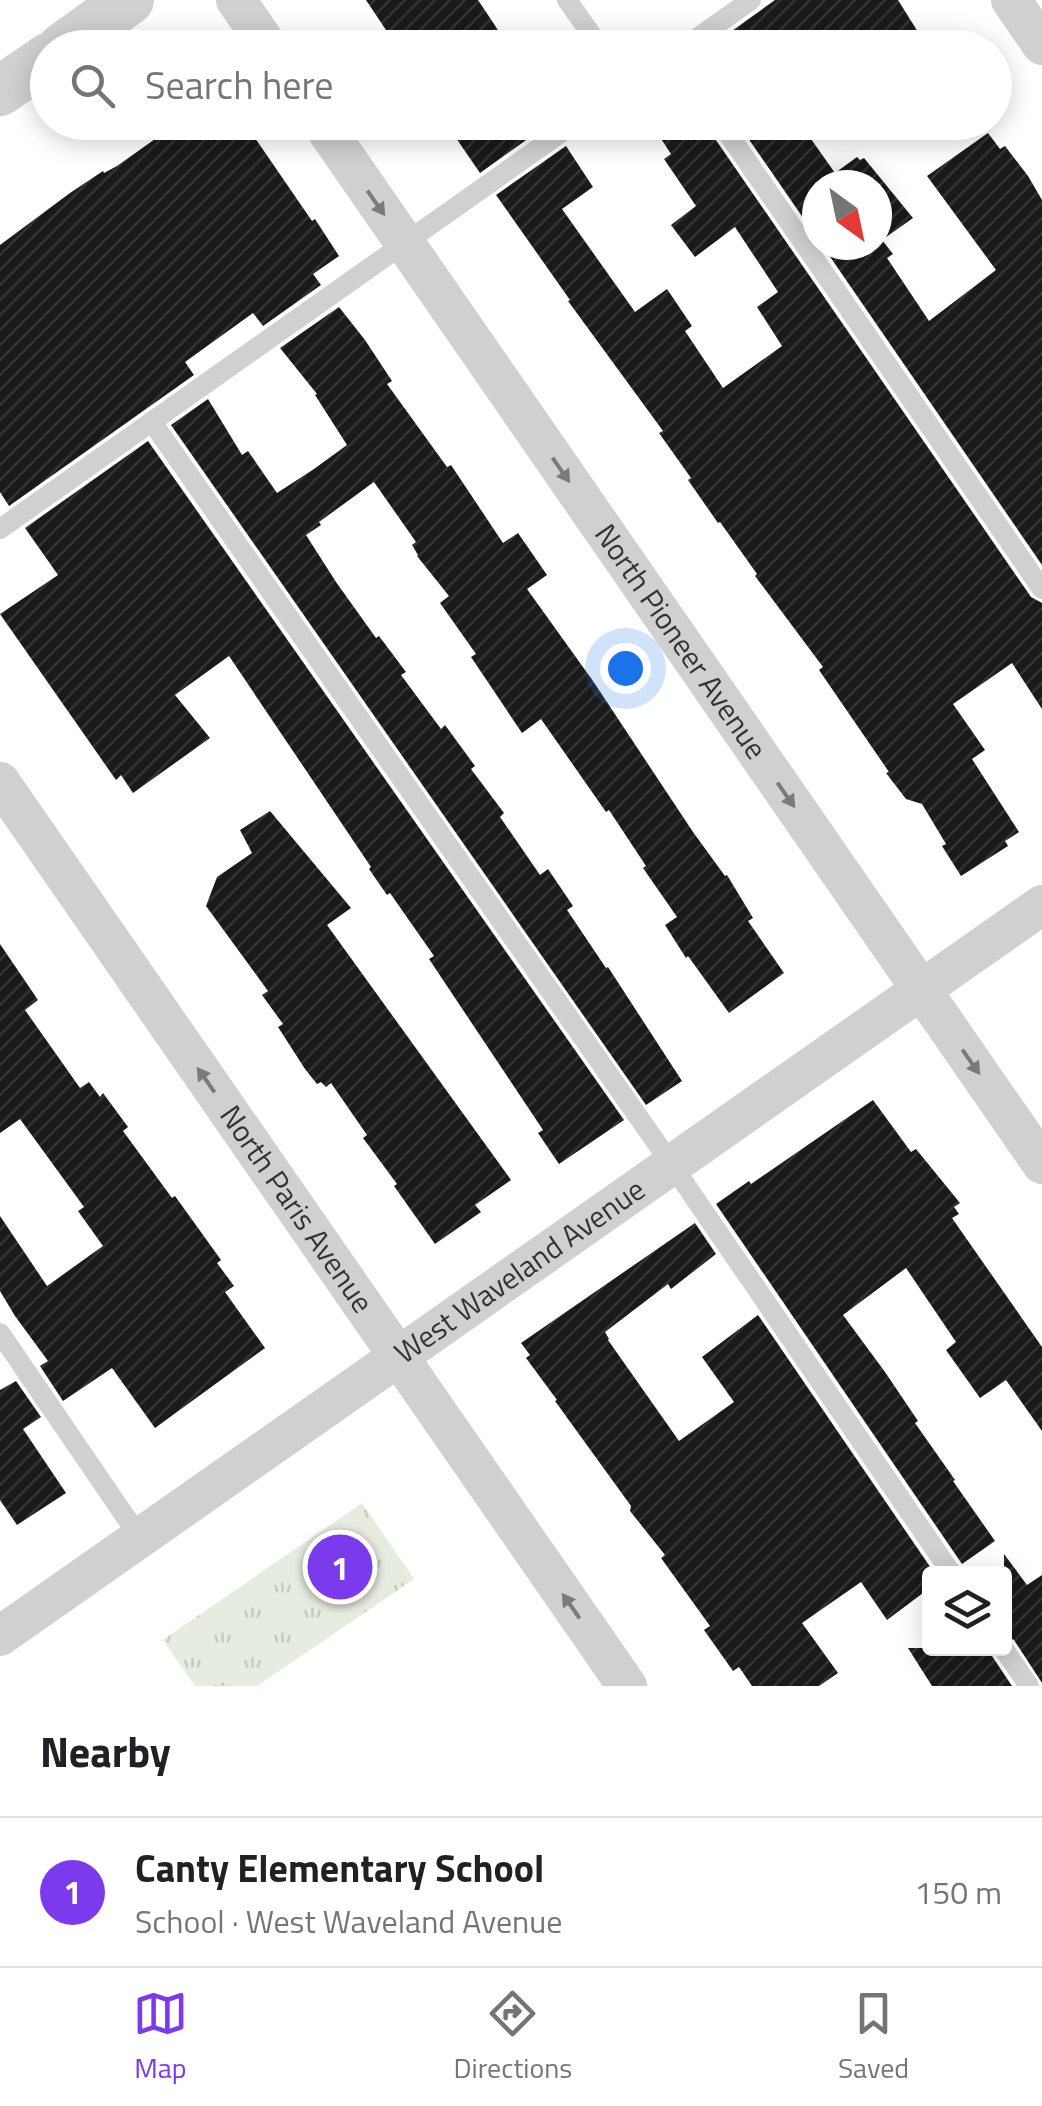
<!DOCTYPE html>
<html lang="en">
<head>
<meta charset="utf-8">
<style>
	body { margin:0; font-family:"Titillium Web",sans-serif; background:#f6f6f6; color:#202124 }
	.controls { position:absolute; right:30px; bottom:30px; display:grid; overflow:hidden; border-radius:10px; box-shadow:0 5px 25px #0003 }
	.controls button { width:90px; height:90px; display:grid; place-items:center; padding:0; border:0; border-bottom:2px solid #e0e0e0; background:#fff; color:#202124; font:50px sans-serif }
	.compass { position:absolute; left:802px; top:170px; width:90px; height:90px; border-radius:50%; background:#fff; box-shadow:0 5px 25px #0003; rotate:147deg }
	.you { position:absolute; left:625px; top:668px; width:35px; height:35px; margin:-25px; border:8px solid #fff; border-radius:50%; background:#1a73e8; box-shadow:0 0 0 15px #1a73e833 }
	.badge { display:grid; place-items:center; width:65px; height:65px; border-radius:50%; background:#7c3aed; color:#fff; font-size:32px; font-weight:700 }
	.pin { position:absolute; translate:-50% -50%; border:5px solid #fff; box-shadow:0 2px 10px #0006 }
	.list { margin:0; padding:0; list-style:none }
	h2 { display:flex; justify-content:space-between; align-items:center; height:130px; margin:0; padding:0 40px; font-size:42px }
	h2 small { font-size:32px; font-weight:400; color:#757577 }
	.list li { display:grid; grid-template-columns:65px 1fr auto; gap:30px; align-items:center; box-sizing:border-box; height:150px; padding:0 40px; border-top:2px solid #e0e0e0 }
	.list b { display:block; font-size:38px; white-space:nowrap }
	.list p { margin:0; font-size:32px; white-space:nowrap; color:#757577 }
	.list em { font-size:32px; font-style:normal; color:#757577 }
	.icon { flex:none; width:55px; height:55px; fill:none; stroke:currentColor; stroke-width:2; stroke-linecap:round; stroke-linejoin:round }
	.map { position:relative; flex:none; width:1042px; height:1686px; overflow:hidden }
	.search { position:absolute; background:#fff; box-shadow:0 5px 25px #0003; left:30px; right:30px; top:30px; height:110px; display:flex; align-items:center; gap:25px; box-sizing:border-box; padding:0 35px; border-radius:55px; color:#757577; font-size:38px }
	.sheet { height:280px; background:#fff }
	nav { display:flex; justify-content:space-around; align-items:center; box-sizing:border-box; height:140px; border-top:2px solid #e0e0e0; background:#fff; font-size:28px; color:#757577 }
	nav a { display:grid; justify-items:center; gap:5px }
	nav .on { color:#7c3aed }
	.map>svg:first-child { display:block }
	.park { fill:url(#park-tufts) }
	.building { fill:url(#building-hatch) }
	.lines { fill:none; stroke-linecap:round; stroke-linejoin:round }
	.service { stroke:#d0d0d0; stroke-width:20 }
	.minor { stroke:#d0d0d0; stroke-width:40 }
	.tertiary { stroke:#d0d0d0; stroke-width:50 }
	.oneway { fill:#7a7a7a }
	.labels { text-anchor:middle; stroke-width:10; stroke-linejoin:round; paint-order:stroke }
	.street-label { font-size:30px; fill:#333; stroke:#fff }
</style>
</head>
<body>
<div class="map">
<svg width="1042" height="1686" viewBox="0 0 1042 1686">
	<defs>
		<pattern id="park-tufts" width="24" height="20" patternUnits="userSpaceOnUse" patternTransform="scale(2.5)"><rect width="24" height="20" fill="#e6ecdf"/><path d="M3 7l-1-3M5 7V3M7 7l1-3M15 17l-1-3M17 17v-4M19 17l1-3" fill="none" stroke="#c6cbc0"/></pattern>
		<pattern id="building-hatch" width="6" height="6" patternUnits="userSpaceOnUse" patternTransform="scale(2.5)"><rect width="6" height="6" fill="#1a1a1a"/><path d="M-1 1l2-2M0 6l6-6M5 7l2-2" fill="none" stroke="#333"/></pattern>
	</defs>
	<rect width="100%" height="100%" fill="#fff"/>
	<!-- park -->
	<path class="park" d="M362,1503l52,76 -157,107h-62l-32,-46z"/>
	<!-- building -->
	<path class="building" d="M366,0h112l32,48h-112z
		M775,0h123l30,48h-96l-12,-18 -25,18h-87z
		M179,122h65l68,99 3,-2 24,37 -26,18 8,11 -58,41 -10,-13 -68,49 9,13 -185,131 -9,-14v-247l70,-52 33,-22 1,2 13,-7z
		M445,122h105v1l-70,50z
		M650,122h56l3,8 322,467 11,6v106l-30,-46 -59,41 32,46 -13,9 47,73 -14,9 3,5 -47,30 -19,-30 4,-2 -24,-40 -16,-5 -20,-26 3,-1 -70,-102 4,-3 -68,-91 2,-2 -37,-52 -2,1 -30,-43 3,-2 -32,-45 4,-2 -95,-130 2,-1 -74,-105 70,-49 27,41 -31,22 73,103 32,-23 25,37 -7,5 38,57 59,-42 -25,-39 21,-15 -43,-65 -40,30 -24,-32 25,-19 -32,-47 7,-5z
		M737,122h62l36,51 22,-16 3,3 4,-2 49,60 -31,22 11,14 -6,4 42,63 67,-51 -69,-94 61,-43 12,16 5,-3 23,30 14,24v365l-220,-320h55v-60h-60v53z
		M339,307l26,33 27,41 -5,3 60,83 4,-2 52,78 15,-10 29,42 -20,14 66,92 100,151 32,44 2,-1 26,43 -5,3 36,52 -55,40 -41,-57 -2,2 -21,-33 12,-8 -34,-49 3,-2 -37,-56 -3,2 -65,-93 -19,14 -51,-76 5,-3 -36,-51 9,-7 -32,-40 1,-1 -6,-10 4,-3 -42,-60 -55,40 2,3 -15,10 30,47 40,56 3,-2 27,36 -5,3 40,54 4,-4 30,41 -4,3 33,44 -4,4 40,58 8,-6 25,37 -6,4 39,58 2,-1 74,114 -36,24 -475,-680 37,-26 34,56 6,-4 29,42 37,-24 33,-24 -32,-50 2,-1 -37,-46z
		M148,441l476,679 -65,44 -21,-31 5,-3 -114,-171 5,-3 -44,-63 -3,2 -18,-26 2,-2 -142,-211 -54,39 35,43 -77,55 -12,-18 -5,5 -116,-166 58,-39 -33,-47z
		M270,811l81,97 -24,17 184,255 -36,25 6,7 -46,32 -41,-58 3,-2 -34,-46 4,-3 -36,-52 -5,4 -5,-5 -4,2 -12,-15 -27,-42 5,-3 -21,-29 6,-4 -62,-85 11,-29 35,-24 -12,-23z
		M0,944l38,56 -13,10 55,78 9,-6 11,15 3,-4 25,34 -5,4 49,67 3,-2 46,64 -4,3 17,23 -9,6 40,56 -110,80 -43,-60 -49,33 -23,-35 8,-5 -33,-45 -15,-25v-75l47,70 56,-40 -25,-35 6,-4 -64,-88 -20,14z
		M873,1100l38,52 5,-3 44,54 -6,4 5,7 -7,4 90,129v84l-36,-51 -26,18 -34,-48 10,-8 -50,-74 -63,47 42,57 33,49 -3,2 40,57 -2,1 42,60 -33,23 -246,-360 33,-23 2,3z
		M695,1223l21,31 -45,35 -3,-5 -63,48 4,7 -1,1 71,101 55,-39 -32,-45 56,-42 177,259h-5v13l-8,5 1,1 -36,27 -26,-38 -59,41 36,50 -19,13h-67l-13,-19 -6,4 -29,-41 6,-4 -49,-68 4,-3 -35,-44 1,-5 -76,-105 2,-1 -31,-42 4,-3 -9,-12z
		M16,1381l25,36 -18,12 43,64 -49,32 -17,-25v-110z
		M1004,1554l23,31 15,-10v108l-28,-43 -10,-5z
		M908,1648h81l3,8 20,30h-80z"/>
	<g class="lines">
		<!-- service -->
		<path class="service" d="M567,0l34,48
			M683,48l68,-48
			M720,122l322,467
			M152,422l520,743 280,409
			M0,529l576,-407
			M0,1333l140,205
			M1003,1648l26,38"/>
		<!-- minor -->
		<g class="minor">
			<path d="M236,0l33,48"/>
			<path d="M1011,0l31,45"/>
			<path id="s1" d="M321,122l721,1042"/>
			<path id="s2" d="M0,782l627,904"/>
			<path id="s3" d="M0,1636l1042,-731"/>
		</g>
		<!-- tertiary -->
		<path class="tertiary" d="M62,48l67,-48
			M0,91l48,-33"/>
	</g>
	<!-- one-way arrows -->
	<defs><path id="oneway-solid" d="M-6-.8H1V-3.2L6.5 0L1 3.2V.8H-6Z" transform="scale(2.5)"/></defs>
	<g class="oneway">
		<use href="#oneway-solid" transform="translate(376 203) rotate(55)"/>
		<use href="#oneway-solid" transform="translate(561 470) rotate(55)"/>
		<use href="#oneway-solid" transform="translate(786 795) rotate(55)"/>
		<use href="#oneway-solid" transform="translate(971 1062) rotate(55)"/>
		<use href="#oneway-solid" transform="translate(206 1080) rotate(-125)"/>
		<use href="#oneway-solid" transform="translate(571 1606) rotate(-125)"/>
	</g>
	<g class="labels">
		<!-- street labels -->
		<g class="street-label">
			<text dy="10" stroke="none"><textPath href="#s1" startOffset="632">North Pioneer Avenue</textPath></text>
			<text dy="10" stroke="none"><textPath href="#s2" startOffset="520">North Paris Avenue</textPath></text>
			<text dy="10" stroke="none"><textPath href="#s3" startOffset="635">West Waveland Avenue</textPath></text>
		</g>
	</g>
</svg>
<div class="controls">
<button><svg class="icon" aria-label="layers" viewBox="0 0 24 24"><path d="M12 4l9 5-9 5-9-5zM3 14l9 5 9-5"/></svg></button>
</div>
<svg class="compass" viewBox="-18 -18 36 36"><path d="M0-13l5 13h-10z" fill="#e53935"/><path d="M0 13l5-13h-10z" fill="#757577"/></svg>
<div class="you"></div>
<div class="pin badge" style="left:340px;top:1567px">1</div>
<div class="search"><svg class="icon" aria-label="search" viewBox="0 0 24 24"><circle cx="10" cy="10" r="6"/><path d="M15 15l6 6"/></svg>Search here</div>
</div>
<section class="sheet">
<h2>Nearby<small></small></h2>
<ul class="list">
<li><span class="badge">1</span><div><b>Canty Elementary School</b><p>School · West Waveland Avenue</p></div><em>150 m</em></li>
</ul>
</section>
<nav>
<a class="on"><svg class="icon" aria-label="map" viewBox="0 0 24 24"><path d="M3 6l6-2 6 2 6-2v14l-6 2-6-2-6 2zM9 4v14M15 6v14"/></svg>Map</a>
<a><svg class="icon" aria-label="directions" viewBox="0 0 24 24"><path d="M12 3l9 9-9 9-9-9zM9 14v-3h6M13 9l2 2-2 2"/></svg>Directions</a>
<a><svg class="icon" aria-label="saved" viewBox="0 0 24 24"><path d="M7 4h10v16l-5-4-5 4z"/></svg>Saved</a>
</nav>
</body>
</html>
